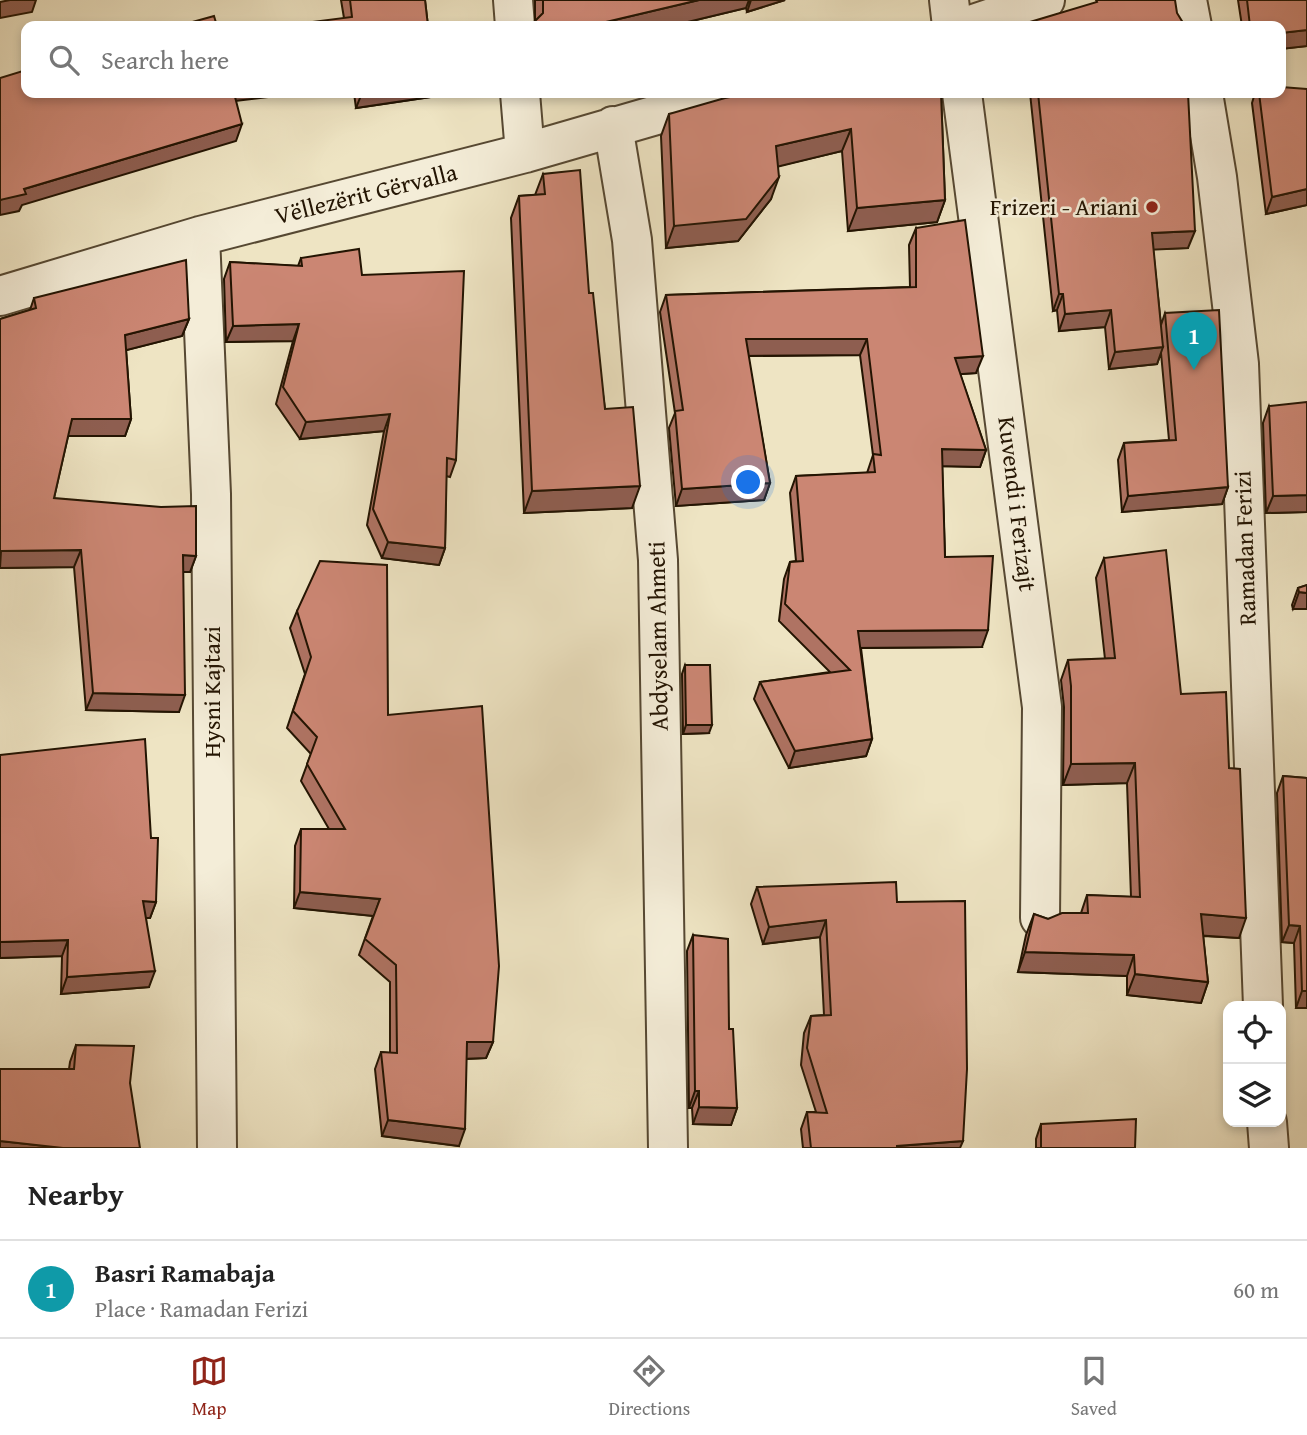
<!DOCTYPE html>
<html lang="en">
<head>
<meta charset="utf-8">
<style>
	body { margin:0; font-family:"Gentium Book Plus",serif; background:#f6f6f6; color:#222 }
	.controls { position:absolute; right:21px; bottom:21px; display:grid; overflow:hidden; border-radius:14px; box-shadow:0 4px 10px #0003 }
	.controls button { width:63px; height:63px; display:grid; place-items:center; padding:0; border:0; border-bottom:2px solid #e0e0e0; background:#fff; color:#222; font:35px sans-serif }
	.you { position:absolute; left:749px; top:483px; width:24px; height:24px; margin:-18px; border:5px solid #fff; border-radius:50%; background:#1a73e8; box-shadow:0 0 0 10px #1a73e833 }
	.badge { display:grid; place-items:center; width:46px; height:46px; border-radius:50%; background:#8f2418; color:#fff; font-size:23px; font-weight:700 }
	.pin { position:absolute; translate:-50% -58px; filter:drop-shadow(0 2px 4px #0008) }
	.pin::after { content:''; position:absolute; top:37px; width:24px; height:21px; background:inherit; clip-path:polygon(0 0,100% 0,50% 100%) }
	.list { margin:0; padding:0; list-style:none }
	h2 { display:flex; justify-content:space-between; align-items:center; height:91px; margin:0; padding:0 28px; font-size:30px }
	h2 small { font-size:23px; font-weight:400; color:#767676 }
	.list li { display:grid; grid-template-columns:46px 1fr auto; gap:21px; align-items:center; box-sizing:border-box; height:98px; padding:0 28px; border-top:2px solid #e0e0e0 }
	.list b { display:block; font-size:26px; white-space:nowrap }
	.list p { margin:0; font-size:23px; white-space:nowrap; color:#767676 }
	.list em { font-size:23px; font-style:normal; color:#767676 }
	.icon { flex:none; width:38px; height:38px; fill:none; stroke:currentColor; stroke-width:2; stroke-linecap:round; stroke-linejoin:round }
	.map { position:relative; flex:none; width:1307px; height:1148px; overflow:hidden }
	.search { position:absolute; background:#fff; box-shadow:0 4px 10px #0003; left:21px; right:21px; top:21px; height:77px; display:flex; align-items:center; gap:18px; box-sizing:border-box; padding:0 24px; border-radius:14px; color:#767676; font-size:26px }
	.sheet { height:189px; background:#fff }
	nav { display:flex; justify-content:space-around; align-items:center; box-sizing:border-box; height:98px; border-top:2px solid #e0e0e0; background:#fff; font-size:19px; color:#767676 }
	nav a { display:grid; justify-items:center; gap:4px }
	nav .on { color:#8f2418 }
	.map>svg:first-child { display:block }
	.lines { fill:none; stroke-linecap:round; stroke-linejoin:round }
	.minor-casing { stroke:#564832; stroke-width:42 }
	.minor { stroke:#f4edd8; stroke-width:38 }
	.wall { fill:#af7363; stroke:#231402; stroke-width:2 }
	.shaded-wall { fill:#8e5e50; stroke:#231402; stroke-width:2 }
	.building { fill:#cb8673; stroke:#231402; stroke-width:2 }
	.poi-dot { fill:#8f2418; stroke:#f4edd8; stroke-width:2.5 }
	.labels { text-anchor:middle; stroke-width:5; stroke-linejoin:round; paint-order:stroke }
	.street-label { font-size:24px; fill:#231402; stroke:#f4edd8 }
	.poi-label { font-size:24px; fill:#231402; stroke:#f4edd8; text-anchor:end }
</style>
</head>
<body>
<div class="map">
<svg width="1307" height="1148" viewBox="0 0 1307 1148">
	<rect width="100%" height="100%" fill="#eee4c3"/>
	<filter id="stains"><feTurbulence type="fractalNoise" baseFrequency=".00286" numOctaves="4"/><feColorMatrix values="0 0 0 0 .2 0 0 0 0 .09 0 0 0 0 .02 0 0 0 .5 -.17"/></filter>
	<radialGradient id="worn" r=".72"><stop offset=".6" stop-color="#630" stop-opacity="0"/><stop offset="1" stop-color="#630" stop-opacity=".3"/></radialGradient>
	<g class="lines">
		<!-- minor casing -->
		<g class="minor-casing">
			<path id="minor" d="M513,0l2,26
				M949,0l3,26
				M1187,0l5,26
				M968,26l77,-26
				M520,93l5,60
				M962,93l80,614 -2,211
				M1203,93l14,84 22,187 24,642
				M613,126l19,114 26,320 10,588
				M200,236l11,258 6,654
				M0,296l200,-60 325,-83 207,-60
				M1267,1122l2,26"/>
		</g>
		<!-- minor -->
		<use href="#minor" class="minor"/>
	</g>
	<!-- wall -->
	<path class="wall" d="M341,0h84l3,26 -84,-8z
		M535,0h250l-38,12 -1,-4 -75,18h-140l4,-5z
		M1238,0h69v46l-26,3v-23h-39z
		M354,93h77l-1,4 -74,11z
		M941,93l4,107 -8,22 -89,9 -6,-80 -64,15 -7,33 -33,42 -72,7 -5,-112 8,-22z
		M1030,93h158v155l-35,1 8,76 4,-12 63,174 -6,17 -100,8 -4,-52 6,-17 45,-3 -8,-87 -4,11 -48,5 -4,-42 -46,4 -2,-21 -4,1z
		M1255,93h26l26,112 -41,9 -14,-111z
		M543,174l46,119 16,116 27,99 -108,5 -13,-295 8,-22 16,-1z
		M916,228l60,145 -16,1 26,76 -6,17 -38,-1 3,91 37,90 -121,1 11,91 -6,17 -77,12 -35,-69 6,-17 70,-10 -51,-51 5,-42 6,-17 6,-1 -6,-68 6,-17 71,-3 6,-18 -13,-100 -112,1 22,127 -6,17 -88,6 -7,-78 6,-15 -15,-101 6,-17 244,-8 -1,-42z
		M301,258l61,17 94,185 -6,17 -4,-1 -1,72 -6,17 -57,-7 -15,-33 17,-94 -84,8 -24,-35 17,-63 -67,1 -2,-63 6,-17 68,4z
		M34,298l155,21 -7,17 -56,14 5,69 -6,17h-57l-14,62 142,58 -6,16h-7l-4,140 -93,-2 -12,-143 -74,1v-249l30,-9z
		M1269,406l38,106 -41,1 -3,-90z
		M1104,558l77,136 48,74 10,170 -36,-2 5,46 -7,21 -74,-8v-19l-109,-4 8,-37 8,-21 14,5 33,-6 6,-18 44,2 -4,-114 -64,2 1,-78 -3,-27 7,-20 37,-1 -9,-81z
		M1307,585l-14,24 -1,-4 6,-17z
		M297,611l91,104 105,327 -7,16 -20,1 -7,87 -77,-10 -7,-67 6,-17 9,1v-71l-31,-27 14,-39 -79,-8 1,-62 6,-17h28l-28,-48 10,-27 -24,-26 18,-54 -15,-46z
		M685,665l24,68 -26,1 -1,-60z
		M1283,776l24,2v230h-11l-2,-65 -12,-1 -5,-149z
		M151,838l5,64 -6,16h-4l3,69 -88,7 1,-38 -62,2z
		M757,887l140,15 63,246h-157l-2,-19 6,-17h9l-15,-47 3,-32 7,-17 13,-1 -4,-78 -57,7 -12,-40z
		M693,935l36,94 8,79 -6,17 -38,-1 -1,-16h-3l-2,-157z
		M76,1045l54,38 -61,-14 1,-7z
		M1041,1124l94,24h-99v-9z"/>
	<!-- shaded-wall -->
	<path class="shaded-wall" d="M10,0h26l-4,12 -32,6v-16z
		M699,0h50l-3,8 -75,18h-82z
		M751,0h34l-38,12z
		M1307,30v16l-26,3v-16z
		M229,93h72l-75,9z
		M362,93h69l-1,4 -74,11z
		M242,124l-6,17 -214,64 -3,6 -19,4v-15l24,-11z
		M851,129l-9,22 -74,18 8,-23z
		M779,177l-8,22 -33,42 -72,7 8,-22z
		M1307,189v16l-41,9 6,-17z
		M945,200l-8,22 -89,9 9,-23z
		M1195,231l-7,17 -42,2 6,-17z
		M1059,294h4l-6,16 -4,1z
		M1111,310l-6,17 -46,4 6,-17z
		M189,319l-7,17 -63,16 6,-17z
		M299,324l-6,17 -67,1 7,-16z
		M746,339h121l-7,16 -121,1z
		M1163,347l-6,17 -48,5 6,-17z
		M983,356l-7,17 -27,2 6,-17z
		M390,414l-6,17 -84,8 6,-17z
		M72,419h59l-6,17h-59z
		M942,449l44,1 -6,17 -44,-1z
		M770,483l-6,17 -88,6 6,-17z
		M640,486l-8,22 -108,5 8,-22z
		M1228,487l-6,17 -100,8 6,-16z
		M1307,495v17l-41,1 7,-17z
		M388,542l57,6 -6,17 -57,-7z
		M81,550l-7,17 -74,1 1,-17z
		M183,555l13,1 -6,16h-13z
		M1299,592l8,1v16h-14z
		M988,630l-6,17 -130,1 6,-17z
		M93,693l92,2 -6,17 -93,-2z
		M686,725h26l-3,8 -26,1z
		M872,739l-6,17 -77,12 6,-17z
		M1135,763l-8,20 -64,2 8,-21z
		M300,892l80,7 -6,17 -80,-8z
		M143,901l13,1 -6,16h-13z
		M1201,914l45,4 -7,20 -45,-3z
		M826,920l-6,17 -57,7 6,-17z
		M1289,925l11,1 -6,17 -12,-1z
		M68,940l-6,16 -62,2v-16z
		M1025,952l109,3 -7,21 -109,-4z
		M155,971l-6,16 -88,7 6,-17z
		M1135,974l73,8 -7,21 -74,-8z
		M1302,991h5v17h-11z
		M467,1042h26l-7,16 -25,1z
		M695,1091h4l-7,17h-3z
		M699,1107l38,1 -6,17 -38,-1z
		M388,1120l77,9 -6,17 -77,-10z
		M0,1141l63,7h-63z
		M963,1141l-3,7h-64l1,-2z"/>
	<!-- building -->
	<path class="building" d="M350,0h75l3,26h-147l71,-9z
		M543,0h156l-110,26h-56l-1,-2 11,-11z
		M1096,0h79l2,13 8,13h-154l-1,-4 67,-20z
		M1247,0h60v30l-26,3v-7h-31z
		M214,16l3,10h-39z
		M26,70v23h208l8,31 -218,65 2,5 -26,6v-122z
		M1281,87l26,2v100l-35,8 -13,-104h22z
		M751,93h190l4,107 -88,8 -6,-79 -75,17 3,31 -33,42 -72,7 -5,-112 56,-16z
		M1038,93h150l7,138 -43,2 11,114 -48,5 -4,-42 -46,4 -2,-20h-4z
		M580,170l9,123h4l12,116 28,-2 7,79 -108,5 -13,-295 26,-2 -2,-20z
		M965,220l18,136 -28,2 31,92 -44,-1 3,108 48,-1 -5,74 -130,1 14,108 -77,12 -35,-69 90,-12 -65,-66 5,-42 13,-1 -7,-85 79,-4 -2,-18 8,1 -14,-116h-121l24,144 -88,6 -7,-78 8,-1 -17,-115 250,-8v-59z
		M359,249l3,26 102,-4 -8,189 -9,-2 -2,90 -57,-6 -15,-33 17,-95 -84,8 -23,-35 16,-63 -66,2 -3,-64 72,4 -1,-8z
		M186,260l3,59 -64,16 6,84h-59l-18,79 107,9 35,-1v50l-13,-1 2,140 -92,-2 -12,-143 -80,1 -1,-1v-231l36,-11 -2,-10z
		M1219,310l9,177 -100,9 -4,-53 52,-3 -11,-127z
		M1307,402v93l-34,1 -4,-90z
		M1166,550l15,144 45,-2 3,76 11,1 6,149 -45,-4 7,68 -73,-8 -1,-19 -109,-3 9,-38 14,5 14,-6h26l-1,-18 53,2 -5,-134 -64,1v-78l-3,-26 47,-2 -11,-100z
		M320,561l67,4 1,150 94,-9 17,260 -6,76h-26l-2,87 -77,-9 -7,-68 16,1 -1,-88 -31,-26 15,-40 -80,-7 1,-63h44l-38,-65 10,-27 -24,-26 18,-54 -14,-46z
		M1307,585v8l-8,-1 -1,-4z
		M685,665h25l2,60h-26z
		M145,739l6,99h7l-2,64 -13,-1 12,70 -88,6 1,-37 -68,2v-187z
		M1283,776l24,2v213h-5l-2,-65 -11,-1z
		M896,882l1,20 68,-1 2,168 -4,72 -66,5v2h-86l-4,-36 20,1 -20,-65 4,-32 20,-1 -5,-95 -57,7 -12,-40z
		M693,935l35,4 1,90h4l4,79 -38,-1v-16h-4z
		M76,1045l58,1 -4,37 10,65h-77l-63,-7v-72h74z
		M1136,1119l-1,29h-94v-24z"/>
	<!-- markers -->
	<circle class="poi-dot" cx="1152" cy="207" r="7"/>
	<g class="labels">
		<!-- street labels -->
		<g class="street-label">
			<text transform="translate(366 194) rotate(-14)" y="8">Vëllezërit Gërvalla</text>
			<text transform="translate(1017 504) rotate(83)" y="8">Kuvendi i Ferizajt</text>
			<text transform="translate(1245 548) rotate(-92)" y="8">Ramadan Ferizi</text>
			<text transform="translate(658 636) rotate(-91)" y="8">Abdyselam Ahmeti</text>
			<text transform="translate(212 692) rotate(-90)" y="8">Hysni Kajtazi</text>
		</g>
		<!-- poi labels -->
		<g class="poi-label">
			<text x="1138" y="215">Frizeri - Ariani</text>
		</g>
	</g>
	<rect width="100%" height="100%" filter="url(#stains)"/>
	<rect width="100%" height="100%" fill="url(#worn)"/>
</svg>
<div class="controls">
<button><svg class="icon" aria-label="locate" viewBox="0 0 24 24"><circle cx="12" cy="12" r="6"/><path d="M12 2v4M12 18v4M2 12h4M18 12h4"/></svg></button>
<button><svg class="icon" aria-label="layers" viewBox="0 0 24 24"><path d="M12 4l9 5-9 5-9-5zM3 14l9 5 9-5"/></svg></button>
</div>
<div class="you"></div>
<div class="pin badge" style="left:1194px;top:370px;background:#0f9aa8">1</div>
<div class="search"><svg class="icon" aria-label="search" viewBox="0 0 24 24"><circle cx="10" cy="10" r="6"/><path d="M15 15l6 6"/></svg>Search here</div>
</div>
<section class="sheet">
<h2>Nearby<small></small></h2>
<ul class="list">
<li><span class="badge" style="background:#0f9aa8">1</span><div><b>Basri Ramabaja</b><p>Place · Ramadan Ferizi</p></div><em>60 m</em></li>
</ul>
</section>
<nav>
<a class="on"><svg class="icon" aria-label="map" viewBox="0 0 24 24"><path d="M3 6l6-2 6 2 6-2v14l-6 2-6-2-6 2zM9 4v14M15 6v14"/></svg>Map</a>
<a><svg class="icon" aria-label="directions" viewBox="0 0 24 24"><path d="M12 3l9 9-9 9-9-9zM9 14v-3h6M13 9l2 2-2 2"/></svg>Directions</a>
<a><svg class="icon" aria-label="saved" viewBox="0 0 24 24"><path d="M7 4h10v16l-5-4-5 4z"/></svg>Saved</a>
</nav>
</body>
</html>
